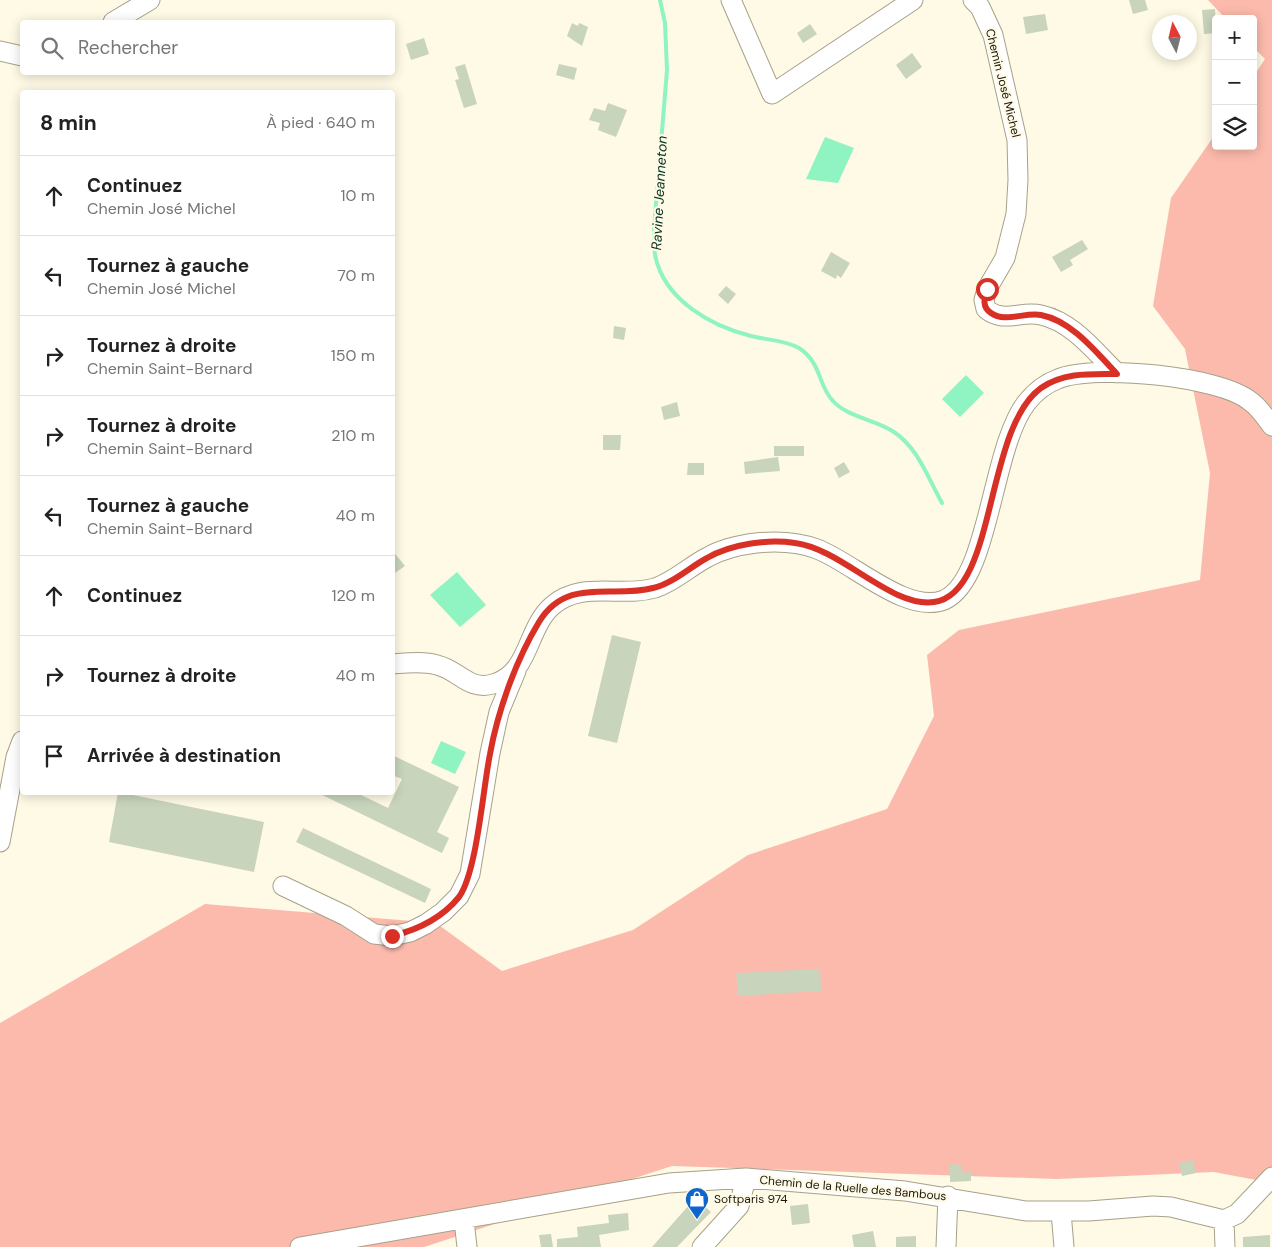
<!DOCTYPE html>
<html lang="fr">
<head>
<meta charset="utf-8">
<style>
	body { margin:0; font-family:"DM Sans",sans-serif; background:#f6f6f6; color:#222 }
	.controls { position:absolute; right:15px; top:15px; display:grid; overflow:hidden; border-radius:5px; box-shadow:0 2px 12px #0003 }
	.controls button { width:45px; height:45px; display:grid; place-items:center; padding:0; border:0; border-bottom:1px solid #e0e0e0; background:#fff; color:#222; font:25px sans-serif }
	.compass { position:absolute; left:1152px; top:15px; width:45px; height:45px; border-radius:50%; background:#fff; box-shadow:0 2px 12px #0003; rotate:353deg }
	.stop { position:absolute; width:15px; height:15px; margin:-11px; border:4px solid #d93025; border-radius:50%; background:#fff }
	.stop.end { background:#d93025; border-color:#fff; box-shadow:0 1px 5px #0008 }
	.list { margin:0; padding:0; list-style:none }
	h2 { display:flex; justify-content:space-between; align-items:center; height:65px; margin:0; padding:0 20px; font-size:21px }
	h2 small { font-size:16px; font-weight:400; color:#767676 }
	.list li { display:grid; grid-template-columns:32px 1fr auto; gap:15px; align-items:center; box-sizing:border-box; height:80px; padding:0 20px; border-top:1px solid #e0e0e0 }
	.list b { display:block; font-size:19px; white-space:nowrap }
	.list p { margin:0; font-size:16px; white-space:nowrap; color:#767676 }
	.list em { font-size:16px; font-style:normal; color:#767676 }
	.icon { flex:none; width:28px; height:28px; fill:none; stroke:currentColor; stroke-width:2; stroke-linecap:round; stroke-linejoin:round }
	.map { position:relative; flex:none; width:1272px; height:1247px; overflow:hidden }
	.search { position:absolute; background:#fff; box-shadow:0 2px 12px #0003; left:20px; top:20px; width:375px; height:55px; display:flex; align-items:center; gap:12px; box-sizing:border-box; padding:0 18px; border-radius:5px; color:#767676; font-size:19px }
	.panel { position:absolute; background:#fff; box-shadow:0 2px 12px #0003; left:20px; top:90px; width:375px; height:705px; border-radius:5px }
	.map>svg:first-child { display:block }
	.green { fill:#fbbaac }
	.water { fill:#90f3c2 }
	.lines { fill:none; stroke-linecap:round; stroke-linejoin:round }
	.stream { stroke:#90f3c2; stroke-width:4 }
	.building { fill:#c8d4bc }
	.minor-casing { stroke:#a7a189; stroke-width:21 }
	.minor { stroke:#fff; stroke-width:19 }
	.route { stroke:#d93025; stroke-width:6 }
	.labels { text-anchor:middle; stroke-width:4.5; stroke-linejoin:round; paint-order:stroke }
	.street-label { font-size:12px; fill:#19170e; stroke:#fefae5 }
	.poi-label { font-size:12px; fill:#19170e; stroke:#fefae5; text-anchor:start }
	.water-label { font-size:14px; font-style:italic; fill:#053220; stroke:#fefae5 }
</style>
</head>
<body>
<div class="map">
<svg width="1272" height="1247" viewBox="0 0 1272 1247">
	<rect width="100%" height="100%" fill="#fefae5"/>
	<!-- green -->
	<path class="green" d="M1208,0h64v1183l-58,-11 -157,7 -385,-13 -248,81h-424v-224l205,-119 231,19 66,48 131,-41 115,-75 139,-46 47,-93 -7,-61 32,-25 241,-50 10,-107 -25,-124 -32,-43 18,-108 45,-65v13h37v-69l12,-18 -12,-12v-28h-27z"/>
	<!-- water -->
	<path class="water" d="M825,137l29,11 -16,35 -32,-4z
		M966,375l18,18 -24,24 -18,-18z
		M457,572l29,33 -26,22 -30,-32z
		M441,741l25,11 -11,22 -24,-11z"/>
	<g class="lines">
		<!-- stream -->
		<path class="stream" d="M660,0l5,23 2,47 -13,159c1,8 0,18 1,26 9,45 56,71 96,81 16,4 34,4 48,12 23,15 19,38 34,53 16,17 42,18 61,31 24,16 34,46 48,71"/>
	</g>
	<!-- building -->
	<path class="building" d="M1129,0h16l3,10 -15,4z
		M1215,9l1,24 -12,1 -2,-24z
		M1045,14l3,16 -22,4 -3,-17z
		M572,23l6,3 1,-3 9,4 -6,19 -15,-10z
		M810,24l7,10 -14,9 -6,-10z
		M424,38l5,16 -18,6 -5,-16z
		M912,53l10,14 -16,12 -10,-14z
		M465,64l12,40 -13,4 -9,-28 4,-1 -4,-12z
		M559,64l18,4 -3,12 -18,-5z
		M608,103l19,7 -11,27 -18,-7 2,-7 -11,-3 5,-12 11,3z
		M1082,240l6,9 -18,11 3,5 -12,7 -9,-15z
		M831,252l19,11 -9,15 -4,-3 -1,4 -15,-8z
		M726,286l10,8 -8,10 -10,-9z
		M614,326l12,2 -2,12 -11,-2z
		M677,402l3,14 -16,4 -3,-13z
		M603,435h18l-1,15h-17z
		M774,446h30v10h-30z
		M778,457l2,14 -35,3 -1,-12z
		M844,462l6,10 -11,6 -5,-10z
		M688,463h16v12h-17z
		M392,550l13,16 -13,9z
		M612,635l29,7 -24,101 -29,-7z
		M392,755l67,32 -22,45 12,6 -7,15 -126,-61h39l33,16 14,-29 -10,-4z
		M118,792l146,30 -10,50 -145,-30z
		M303,828l128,61 -6,14 -129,-61z
		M820,969l1,22 -83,5 -2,-23z
		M1193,1160l3,13 -14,3 -3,-13z
		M950,1164l12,1v6l9,1v9l-21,1z
		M700,1202l11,10 -34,35h-25l37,-42 5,4z
		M808,1204l2,19 -18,2 -2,-19z
		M628,1213l1,17 -30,5 2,12h-44v-8l21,-2 -1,-10 32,-4 -1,-8z
		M873,1231l3,16h-22l-2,-12z
		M551,1234l2,13h-12l-2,-12z
		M1270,1235v12h-27v-10z
		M916,1236v11h-20v-10z"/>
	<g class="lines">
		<!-- minor casing -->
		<g class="minor-casing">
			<path id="minor" d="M731,0l41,94 141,-94
				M973,0l7,7 13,28 24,105 1,40 -2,34 -11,44 -18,31 -3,11 2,9c18,15 35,1 55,6 32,7 54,37 76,58
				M113,22l37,-22
				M0,51l22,5
				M392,664c15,-1 31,-3 45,1 22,5 31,26 56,19 37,-10 33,-55 59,-78 30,-26 68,-8 103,-18 19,-6 35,-22 53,-31 14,-8 32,-12 48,-14 20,-2 42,-1 61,6 35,13 90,66 127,51 46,-20 47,-153 83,-198 8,-10 20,-19 31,-23 37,-15 161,-3 192,22 9,6 16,17 22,25
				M0,842l16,-85 6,-16
				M283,886l63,30 28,18 18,2 18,-4 16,-8 17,-12 16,-16 11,-22 20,-121 9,-41 17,-41
				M1061,1212l3,35
				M464,1220l3,27
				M1224,1220l1,27
				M300,1247l369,-64 77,-5 159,13 121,20h63l64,-5 18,1 53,13 13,-6 35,-37
				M702,1247l37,-41 7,-28
				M946,1247l2,-51"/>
		</g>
		<!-- minor -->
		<use href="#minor" class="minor"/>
	</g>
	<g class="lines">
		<!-- route -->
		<path class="route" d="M392,936c25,-6 50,-18 67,-39 18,-25 24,-109 31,-143 8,-44 26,-94 49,-132 28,-46 73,-23 114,-34 19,-4 37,-21 54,-30 24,-14 60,-19 88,-15 47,6 96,65 139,59 63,-8 50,-173 107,-214 23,-16 50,-14 76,-14 -21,-22 -45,-53 -76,-59 -16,-3 -36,8 -50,-2 -9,-6 -7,-14 -4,-24"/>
	</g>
	<!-- icons -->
	<defs>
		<g id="shop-pin" transform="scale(1.25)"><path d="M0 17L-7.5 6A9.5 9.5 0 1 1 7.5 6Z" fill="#0f65cf" stroke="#fefae5"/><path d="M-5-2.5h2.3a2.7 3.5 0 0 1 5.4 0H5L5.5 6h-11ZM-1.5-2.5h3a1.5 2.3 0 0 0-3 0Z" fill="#fff"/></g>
	</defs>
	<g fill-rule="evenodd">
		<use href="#shop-pin" x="697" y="1199"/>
	</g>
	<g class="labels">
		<!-- street labels -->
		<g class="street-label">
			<text transform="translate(1003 83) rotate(76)" y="4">Chemin José Michel</text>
			<text transform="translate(853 1188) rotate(5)" y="4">Chemin de la Ruelle des Bambous</text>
		</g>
		<!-- poi labels -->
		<g class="poi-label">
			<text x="714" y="1203">Softparis 974</text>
		</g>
		<!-- water labels -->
		<g class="water-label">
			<text transform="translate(659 193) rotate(-87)" y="5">Ravine Jeanneton</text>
		</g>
	</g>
</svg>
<div class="controls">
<button>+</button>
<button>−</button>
<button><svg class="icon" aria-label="layers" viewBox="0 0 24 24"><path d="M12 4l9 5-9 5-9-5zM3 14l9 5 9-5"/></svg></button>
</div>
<svg class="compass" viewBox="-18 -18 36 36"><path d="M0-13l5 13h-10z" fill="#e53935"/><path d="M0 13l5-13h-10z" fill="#767676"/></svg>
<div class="stop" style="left:987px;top:289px"></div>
<div class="stop end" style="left:392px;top:936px"></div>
<div class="search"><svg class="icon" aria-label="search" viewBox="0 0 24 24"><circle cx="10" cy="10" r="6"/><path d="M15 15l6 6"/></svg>Rechercher</div>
<section class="panel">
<h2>8 min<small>À pied · 640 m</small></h2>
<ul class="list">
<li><svg class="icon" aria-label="ahead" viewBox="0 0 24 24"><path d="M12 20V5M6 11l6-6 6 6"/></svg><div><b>Continuez</b><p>Chemin José Michel</p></div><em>10 m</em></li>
<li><svg class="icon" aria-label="left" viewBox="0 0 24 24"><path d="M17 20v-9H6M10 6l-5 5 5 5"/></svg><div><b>Tournez à gauche</b><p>Chemin José Michel</p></div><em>70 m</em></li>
<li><svg class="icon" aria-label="right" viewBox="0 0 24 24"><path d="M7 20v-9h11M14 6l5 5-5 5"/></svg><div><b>Tournez à droite</b><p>Chemin Saint-Bernard</p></div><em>150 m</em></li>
<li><svg class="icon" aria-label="right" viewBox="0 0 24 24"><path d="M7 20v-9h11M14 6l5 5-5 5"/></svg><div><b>Tournez à droite</b><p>Chemin Saint-Bernard</p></div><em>210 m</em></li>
<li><svg class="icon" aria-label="left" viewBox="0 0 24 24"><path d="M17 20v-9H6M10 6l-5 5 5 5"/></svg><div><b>Tournez à gauche</b><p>Chemin Saint-Bernard</p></div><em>40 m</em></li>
<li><svg class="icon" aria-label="ahead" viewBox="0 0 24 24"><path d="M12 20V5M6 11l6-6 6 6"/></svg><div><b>Continuez</b></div><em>120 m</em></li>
<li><svg class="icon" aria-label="right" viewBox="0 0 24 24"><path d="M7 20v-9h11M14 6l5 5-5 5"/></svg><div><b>Tournez à droite</b></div><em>40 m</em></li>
<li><svg class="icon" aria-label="arrive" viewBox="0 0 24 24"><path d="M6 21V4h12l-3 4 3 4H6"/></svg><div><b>Arrivée à destination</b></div></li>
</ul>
</section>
</div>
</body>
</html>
